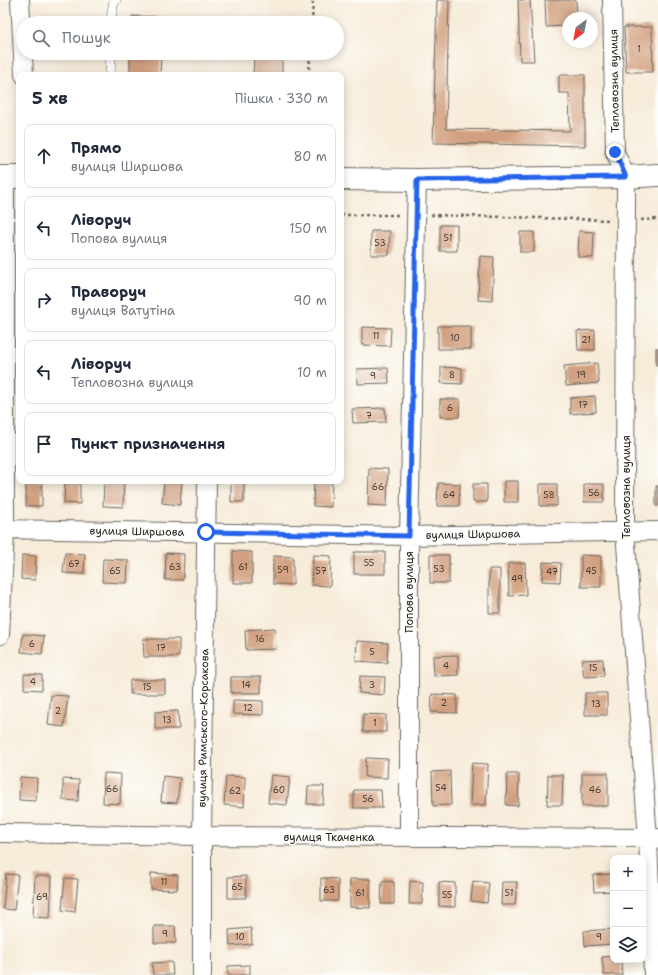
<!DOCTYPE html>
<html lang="uk">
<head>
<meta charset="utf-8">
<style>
	body { margin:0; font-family:"Shantell Sans",sans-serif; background:#f2f2f3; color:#1f2937 }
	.controls { position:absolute; right:12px; bottom:12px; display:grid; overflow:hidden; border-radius:8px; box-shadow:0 2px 10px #0003 }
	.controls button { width:36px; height:36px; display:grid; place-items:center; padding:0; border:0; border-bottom:1px solid #e0e1e3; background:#fff; color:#1f2937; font:20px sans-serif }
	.compass { position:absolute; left:562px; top:12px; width:36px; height:36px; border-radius:50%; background:#fff; box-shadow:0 2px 10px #0003; rotate:212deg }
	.stop { position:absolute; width:12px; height:12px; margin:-9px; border:3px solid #2563eb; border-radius:50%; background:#fff }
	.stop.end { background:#2563eb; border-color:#fff; box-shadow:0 1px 4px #0008 }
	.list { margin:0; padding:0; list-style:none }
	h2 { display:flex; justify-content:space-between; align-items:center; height:52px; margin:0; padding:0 16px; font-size:17px }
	h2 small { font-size:13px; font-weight:400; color:#747a83 }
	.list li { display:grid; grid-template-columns:26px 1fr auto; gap:12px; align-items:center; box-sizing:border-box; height:64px; margin:0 8px 8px; padding:0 8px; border:1px solid #e0e1e3; border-radius:8px }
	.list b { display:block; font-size:15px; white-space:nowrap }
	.list p { margin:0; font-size:13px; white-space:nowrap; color:#747a83 }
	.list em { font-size:13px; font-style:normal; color:#747a83 }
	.icon { flex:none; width:22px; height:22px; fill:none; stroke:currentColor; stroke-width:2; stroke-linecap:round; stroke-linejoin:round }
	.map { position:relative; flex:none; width:658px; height:975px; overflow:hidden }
	.search { position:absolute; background:#fff; box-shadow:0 2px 10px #0003; left:16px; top:16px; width:328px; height:44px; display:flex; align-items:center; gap:10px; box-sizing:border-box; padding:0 14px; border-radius:22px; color:#747a83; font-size:15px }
	.panel { position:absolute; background:#fff; box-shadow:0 2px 10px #0003; left:16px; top:72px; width:328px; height:412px; border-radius:8px }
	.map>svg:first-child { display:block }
	.building { fill:#d2a080 }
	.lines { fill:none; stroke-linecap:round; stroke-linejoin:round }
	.service-casing { stroke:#69655e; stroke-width:10 }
	.minor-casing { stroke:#69655e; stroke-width:20 }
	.tertiary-casing { stroke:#69655e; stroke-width:24 }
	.path { stroke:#69655e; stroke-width:2.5; stroke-dasharray:3 3; stroke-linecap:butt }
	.service { stroke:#fff; stroke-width:9 }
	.minor { stroke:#fff; stroke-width:18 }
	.tertiary { stroke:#fff; stroke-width:22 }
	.route { stroke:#2563eb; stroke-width:5 }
	.labels { text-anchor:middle; stroke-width:3; stroke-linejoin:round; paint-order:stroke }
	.number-label { font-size:9px; fill:#4a3d35 }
	.street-label { font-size:11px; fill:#1c1c1c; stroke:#fdfcf7 }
</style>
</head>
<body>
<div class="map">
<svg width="658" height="975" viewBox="0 0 658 975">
	<rect width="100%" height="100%" fill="#fdfcf7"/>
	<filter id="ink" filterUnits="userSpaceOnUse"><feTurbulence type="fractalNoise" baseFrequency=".025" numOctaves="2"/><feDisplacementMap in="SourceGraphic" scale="8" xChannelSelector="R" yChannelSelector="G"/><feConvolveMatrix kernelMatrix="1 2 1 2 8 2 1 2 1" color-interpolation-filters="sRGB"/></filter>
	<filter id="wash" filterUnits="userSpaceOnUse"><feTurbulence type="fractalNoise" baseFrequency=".012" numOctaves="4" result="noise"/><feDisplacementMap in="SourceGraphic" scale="16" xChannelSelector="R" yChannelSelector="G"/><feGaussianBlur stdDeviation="0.9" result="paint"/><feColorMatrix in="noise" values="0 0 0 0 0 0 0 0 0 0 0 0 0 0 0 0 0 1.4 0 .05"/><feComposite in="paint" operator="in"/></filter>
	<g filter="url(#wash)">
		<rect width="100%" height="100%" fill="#f7ecda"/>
		<g id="blocks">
			<!-- building -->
			<path class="building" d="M437,0h12l-3,129 124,2 -1,-38h-10v-18h26v71l-152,-3z
				M518,0h12l4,61h-14z
				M545,0h31l1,18h-9v8l-22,1z
				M132,16l153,6v1h-154z
				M624,27h28l1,45h-27z
				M130,53h152v22h-29l1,-17 -93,-3 -1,20h-30z
				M440,225h17v26h-17z
				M371,231h19l-1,24h-18z
				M579,231l15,1 -1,26 -15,-1z
				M520,232h14v20h-14z
				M480,256l14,1 -2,44 -14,-1z
				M438,326h33v23h-33z
				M362,327l29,1 -1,18 -28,-1z
				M595,330v20h-17l-1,-19z
				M656,348h2v17h-2z
				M597,363l2,20 -33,3 -2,-20z
				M441,367l21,1v16l-21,-1z
				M388,368l1,15 -31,1 -1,-15z
				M595,396l1,16 -26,2v-16z
				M440,399h20l-1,18h-19z
				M385,408l1,14 -33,1 -1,-14z
				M369,468l19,1 -1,37 -19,-1z
				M26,481h16v25h-16z
				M65,481h15v23l-16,-1z
				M104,481h20l-1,26 -20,-1z
				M164,481h18l-2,24 -18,-2z
				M231,481h13v21h-13z
				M314,481h18l-1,26 -18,-1z
				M504,481h14v21h-14z
				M438,483l22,1 -1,22h-22z
				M473,484h14v18h-14z
				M540,484h17v22h-17z
				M584,484h20v18h-20z
				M656,486h2v20h-2z
				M233,551l19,1v31h-19z
				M354,552h31v22h-31z
				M65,553l20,1 -1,20 -21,-1z
				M166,553l18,1 -1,26h-18z
				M22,555l14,1 -1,24 -14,-1z
				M313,555l18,1 -1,30 -19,-1z
				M430,555h19v28h-19z
				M581,555l20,1v31h-20z
				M273,556l20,1v28l-20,-1z
				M103,559l25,1 -1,23 -25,-1z
				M543,562l18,1 -1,19 -18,-1z
				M508,563h17l1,32 -17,1z
				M489,569h11v44h-11z
				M275,628l1,21 -30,1 -1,-20z
				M23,634l21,2 -2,18 -21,-2z
				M143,639h36v18h-35z
				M357,641l31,2 -1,20 -31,-2z
				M458,655v20l-24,1 -1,-20z
				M603,659l1,17 -20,1 -2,-17z
				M24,674l18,1v15l-18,-1z
				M360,676l25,1 -1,18 -25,-2z
				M231,677h30v16h-30z
				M130,680h35v14h-35z
				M585,693h22v22h-22z
				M432,694l25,1v18l-26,-1z
				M51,695l17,1 -4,31 -16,-2z
				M233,700l30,1v14l-30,-1z
				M178,711l1,18h-24v-17z
				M363,714l23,1v17h-23z
				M366,758l22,1 -1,19 -22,-1z
				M472,763l16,1 -2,41h-16z
				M450,771l1,34 -18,1 -1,-34z
				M104,773l17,1 -1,30 -17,-1z
				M582,773h26v33h-26z
				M507,774h12l-1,32 -12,-1z
				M271,775l19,2 -3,28 -19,-2z
				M548,775h15l-1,30h-15z
				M163,776l17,2 -3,25 -16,-1z
				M226,776l19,1 -1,30 -20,-2z
				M20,777l17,1 -1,23 -17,-1z
				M63,779l16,1 -1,21 -15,-1z
				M308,786h16l-1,18h-16z
				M354,790h27l1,18h-28z
				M151,873l27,2 -1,15 -26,-1z
				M6,874l12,1 -4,35 -11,-1z
				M613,874v17l-19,1 -1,-17z
				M35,876h17l-2,42 -17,-1z
				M246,876v22h-18v-21z
				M65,878l13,1 -3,33 -13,-2z
				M321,878l17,1v22h-17z
				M350,879h20v29l-20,-1z
				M382,881l12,1v22h-13z
				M410,881l13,1 -1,22h-13z
				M473,881l16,2 -2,20 -16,-2z
				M439,882l16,1v24l-16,-1z
				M502,882h15l-2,23h-14z
				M154,926h21l1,17h-22z
				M251,928l1,16 -22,2 -1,-16z
				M613,929v15l-28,2 -1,-15z
				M613,956v4h8l1,15h-18l-2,-18z
				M172,962l1,13h-20l-1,-12z
				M250,965v10h-22v-9z"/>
		</g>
	</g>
	<g filter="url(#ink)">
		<use href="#blocks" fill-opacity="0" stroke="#69655e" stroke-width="1"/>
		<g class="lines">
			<!-- service casing -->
			<g class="service-casing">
				<path id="service" d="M111,23l1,-11 2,-11 2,-1
					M110,75l1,-22"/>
			</g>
			<!-- minor casing -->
			<g class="minor-casing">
				<path id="minor" d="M20,0l4,75
					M612,0l3,152 11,25 -1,354 23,308 5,136
					M0,529l409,7 249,-5
					M0,635l5,-105v-353
					M0,833l202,3 456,2
					M409,837v-301l8,-356
					M202,975v-139l5,-355"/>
			</g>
			<!-- tertiary casing -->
			<g class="tertiary-casing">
				<path id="tertiary" d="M0,177h19
					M341,179l76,1 209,-3 32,-2"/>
			</g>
			<!-- path -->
			<path class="path" d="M312,23l1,-23
				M309,75l1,-22
				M341,215h59
				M431,215l179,5
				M641,220l17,-1"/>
			<!-- service -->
			<use href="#service" class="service"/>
			<!-- minor -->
			<use href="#minor" class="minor"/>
			<!-- tertiary -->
			<use href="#tertiary" class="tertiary"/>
		</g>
	</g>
	<g class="lines" filter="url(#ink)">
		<!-- route -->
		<path class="route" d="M206,532l203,4 8,-356 209,-3 -11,-25"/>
	</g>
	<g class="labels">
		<!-- number labels -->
		<g class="number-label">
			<text x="639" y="52">1</text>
			<text x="448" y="241">51</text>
			<text x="380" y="246">53</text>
			<text x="376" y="339">11</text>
			<text x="455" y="341">10</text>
			<text x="586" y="343">21</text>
			<text x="452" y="378">8</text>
			<text x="581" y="378">19</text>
			<text x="373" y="379">9</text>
			<text x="583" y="408">17</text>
			<text x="450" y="411">6</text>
			<text x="369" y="419">7</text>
			<text x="378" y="490">66</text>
			<text x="594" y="496">56</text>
			<text x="449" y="498">64</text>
			<text x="549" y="498">58</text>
			<text x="369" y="566">55</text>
			<text x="74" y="567">67</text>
			<text x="175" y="570">63</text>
			<text x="243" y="570">61</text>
			<text x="439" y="572">53</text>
			<text x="283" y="573">59</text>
			<text x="115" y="574">65</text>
			<text x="321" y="574">57</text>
			<text x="591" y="574">45</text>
			<text x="552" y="575">47</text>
			<text x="517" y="582">49</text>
			<text x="260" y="642">16</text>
			<text x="32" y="647">6</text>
			<text x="161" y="651">17</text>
			<text x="372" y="655">5</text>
			<text x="446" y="669">4</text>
			<text x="593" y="671">15</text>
			<text x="33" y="685">4</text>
			<text x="246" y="688">14</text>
			<text x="372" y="688">3</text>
			<text x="147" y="690">15</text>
			<text x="444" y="706">2</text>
			<text x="596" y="707">13</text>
			<text x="248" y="711">12</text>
			<text x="58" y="714">2</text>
			<text x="167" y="723">13</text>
			<text x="375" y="726">1</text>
			<text x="441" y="791">54</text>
			<text x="112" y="792">66</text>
			<text x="279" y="793">60</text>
			<text x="595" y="793">46</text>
			<text x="235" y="794">62</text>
			<text x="368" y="802">56</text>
			<text x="164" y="885">11</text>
			<text x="237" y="890">65</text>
			<text x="329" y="893">63</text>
			<text x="360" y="896">61</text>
			<text x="509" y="896">51</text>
			<text x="447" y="898">55</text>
			<text x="42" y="900">69</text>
			<text x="165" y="937">9</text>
			<text x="240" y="940">10</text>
			<text x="599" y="940">9</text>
		</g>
		<!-- street labels -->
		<g class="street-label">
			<text transform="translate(614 81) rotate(-91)" y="4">Тепловозна вулиця</text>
			<text transform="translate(626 487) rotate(-90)" y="4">Тепловозна вулиця</text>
			<text transform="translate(137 531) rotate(1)" y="4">вулиця Ширшова</text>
			<text transform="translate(473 534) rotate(-1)" y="4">вулиця Ширшова</text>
			<text transform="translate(409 592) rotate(-90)" y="4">Попова вулиця</text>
			<text transform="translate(203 728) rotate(-89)" y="4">вулиця Римського-Корсакова</text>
			<text x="329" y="841">вулиця Ткаченка</text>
		</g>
	</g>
</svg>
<div class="controls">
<button>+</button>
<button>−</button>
<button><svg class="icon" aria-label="layers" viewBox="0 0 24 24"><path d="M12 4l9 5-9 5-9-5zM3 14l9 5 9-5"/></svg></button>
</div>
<svg class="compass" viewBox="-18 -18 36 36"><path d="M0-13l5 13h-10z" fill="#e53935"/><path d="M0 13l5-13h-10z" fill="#747a83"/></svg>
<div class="stop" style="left:206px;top:532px"></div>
<div class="stop end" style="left:615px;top:152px"></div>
<div class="search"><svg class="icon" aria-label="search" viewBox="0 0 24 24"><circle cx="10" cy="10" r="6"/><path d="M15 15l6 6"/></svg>Пошук</div>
<section class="panel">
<h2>5 хв<small>Пішки · 330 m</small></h2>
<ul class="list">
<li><svg class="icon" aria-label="ahead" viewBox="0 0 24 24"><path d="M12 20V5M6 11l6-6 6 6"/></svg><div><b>Прямо</b><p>вулиця Ширшова</p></div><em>80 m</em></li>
<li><svg class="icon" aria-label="left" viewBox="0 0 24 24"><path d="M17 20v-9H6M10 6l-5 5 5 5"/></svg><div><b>Ліворуч</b><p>Попова вулиця</p></div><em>150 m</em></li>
<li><svg class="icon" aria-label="right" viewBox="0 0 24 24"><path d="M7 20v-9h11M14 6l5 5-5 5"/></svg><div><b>Праворуч</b><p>вулиця Ватутіна</p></div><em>90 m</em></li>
<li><svg class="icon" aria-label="left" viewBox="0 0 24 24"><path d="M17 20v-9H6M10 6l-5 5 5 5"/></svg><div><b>Ліворуч</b><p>Тепловозна вулиця</p></div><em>10 m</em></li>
<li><svg class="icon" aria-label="arrive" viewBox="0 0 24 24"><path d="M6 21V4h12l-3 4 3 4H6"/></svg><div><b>Пункт призначення</b></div></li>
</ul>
</section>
</div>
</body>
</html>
